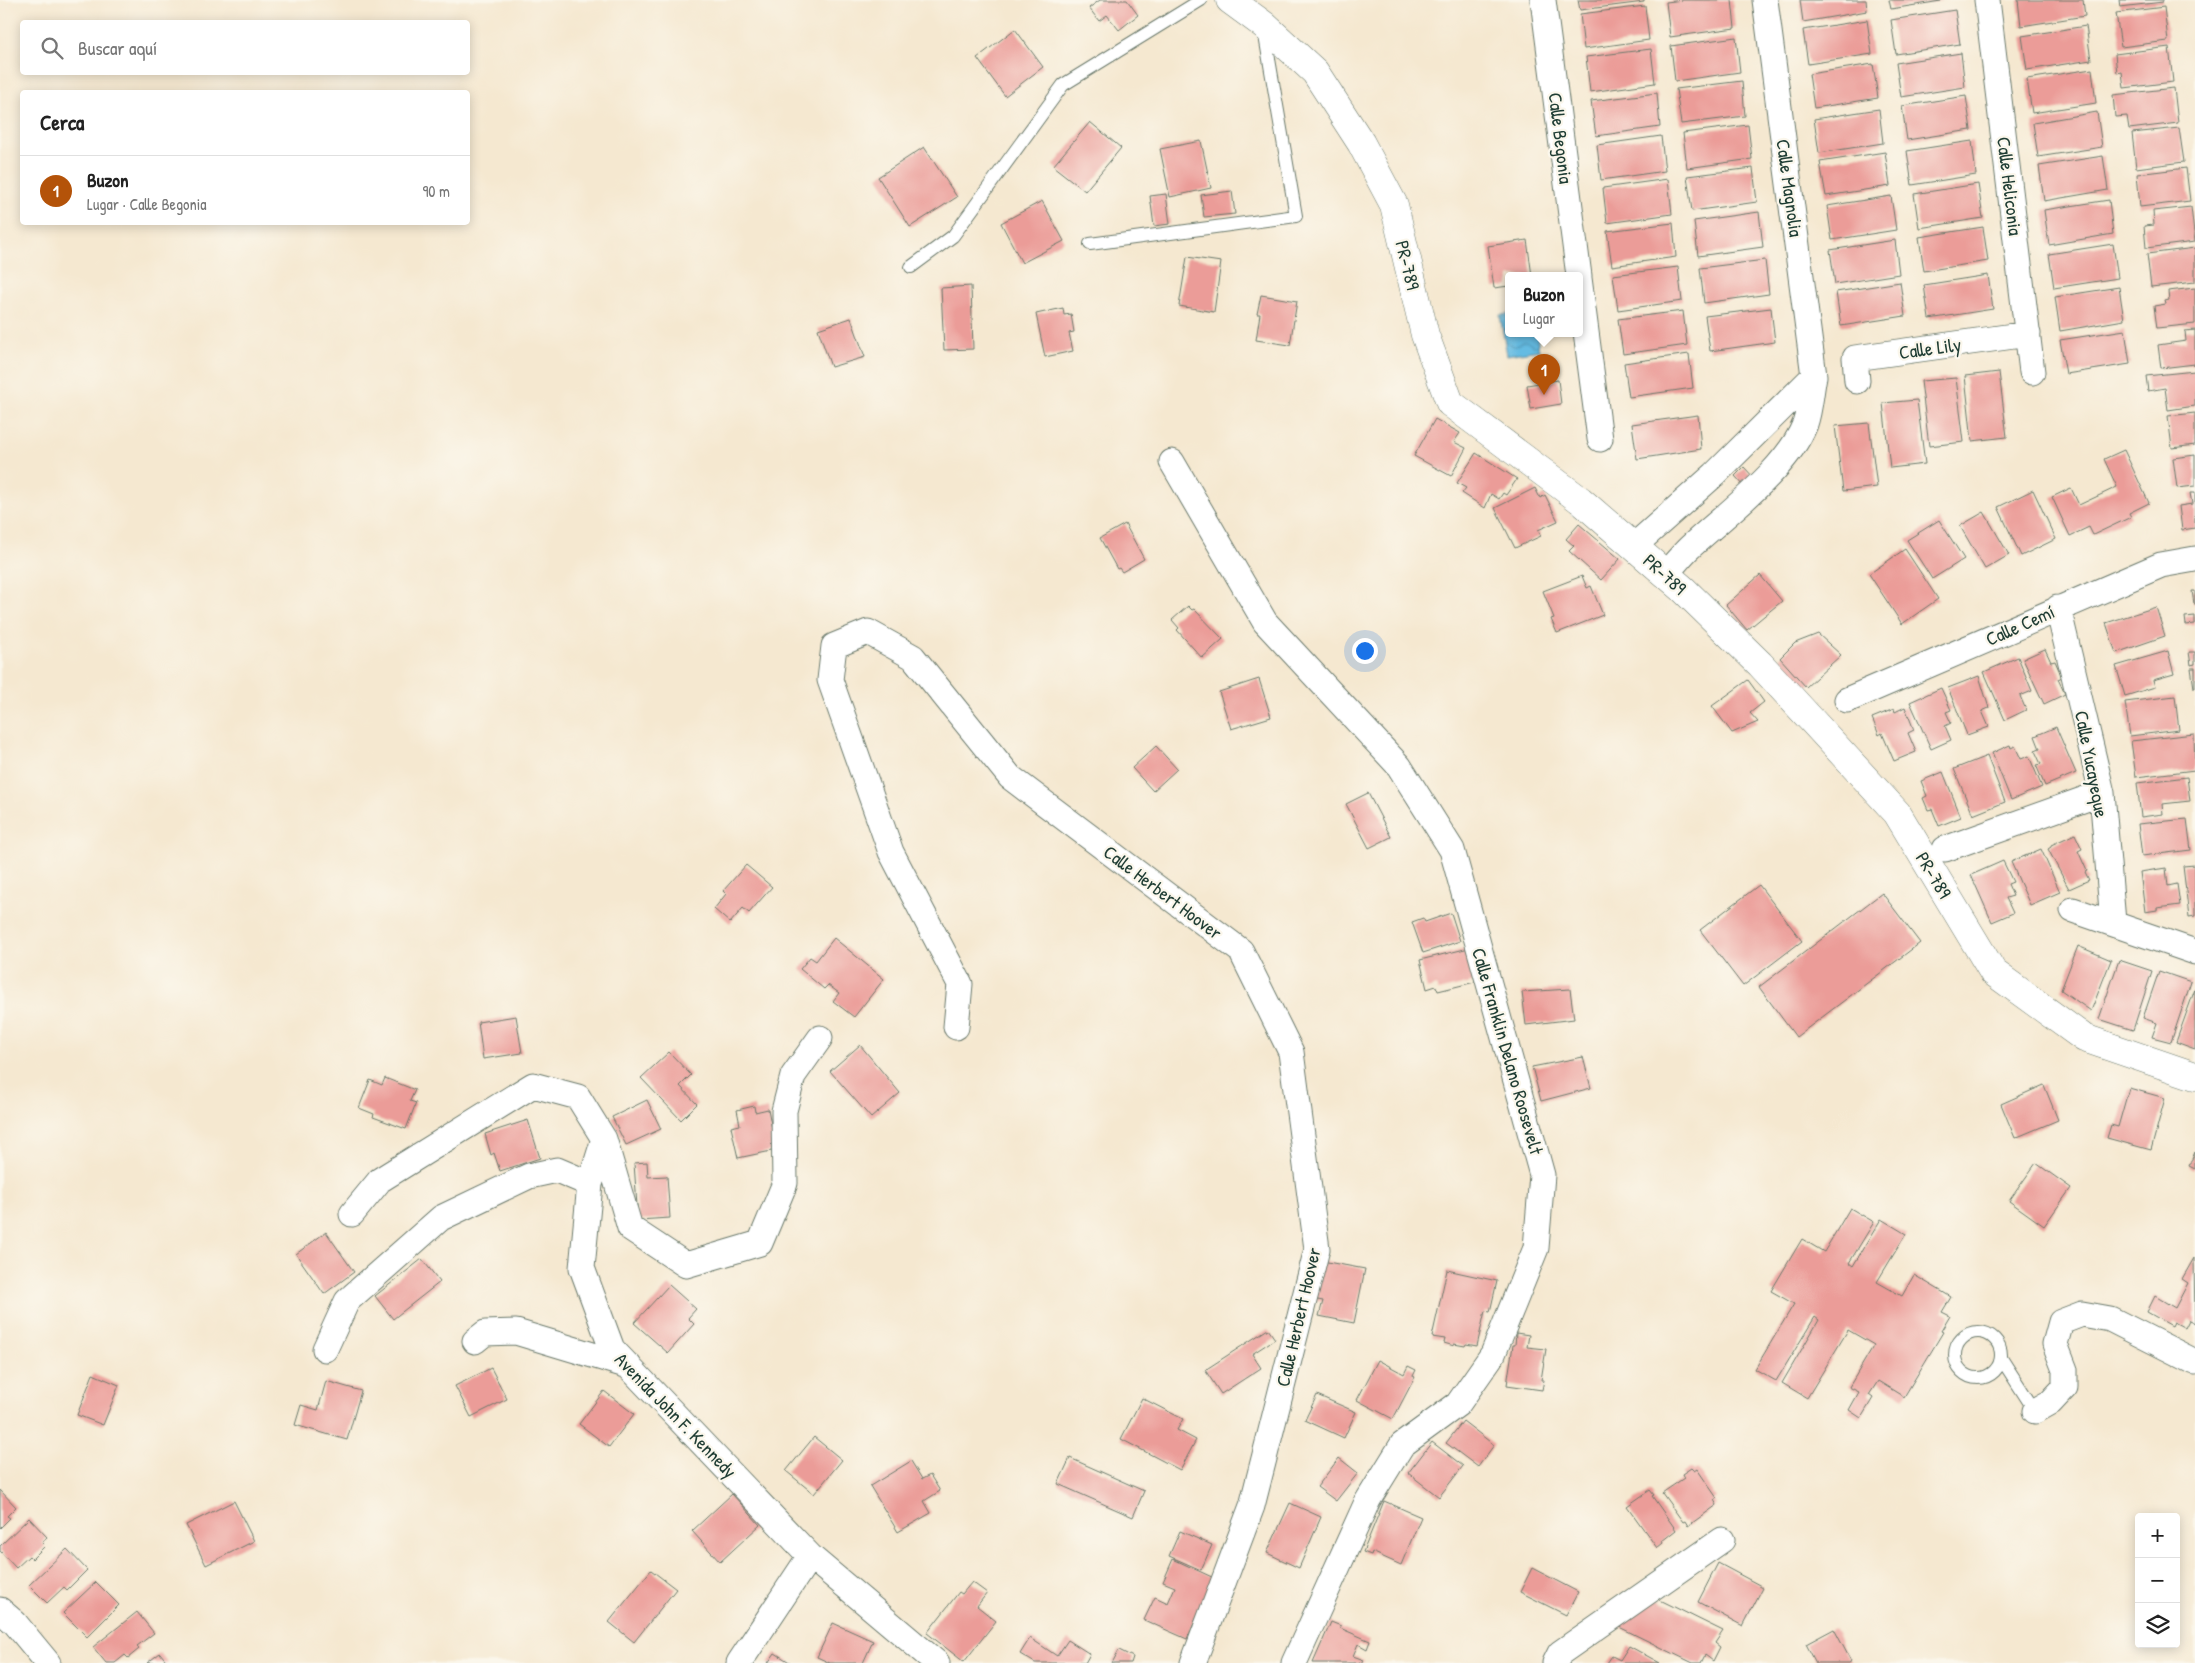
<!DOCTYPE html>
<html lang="es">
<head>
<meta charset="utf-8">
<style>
	body { margin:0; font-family:"Patrick Hand",sans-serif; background:#f6f6f6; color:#222 }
	.controls { position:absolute; right:15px; bottom:15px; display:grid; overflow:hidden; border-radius:5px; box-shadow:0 2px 12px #0003 }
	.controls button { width:45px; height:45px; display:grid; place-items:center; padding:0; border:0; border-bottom:1px solid #e0e0e0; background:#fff; color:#222; font:25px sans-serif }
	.you { position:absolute; left:1364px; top:650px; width:18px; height:18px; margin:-12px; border:4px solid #fff; border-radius:50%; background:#1a73e8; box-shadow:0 0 0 8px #1a73e833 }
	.badge { display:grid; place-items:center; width:32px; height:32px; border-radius:50%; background:#b45309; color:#fff; font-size:16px; font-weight:700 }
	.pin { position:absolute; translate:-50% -41px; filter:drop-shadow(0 1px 2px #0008) }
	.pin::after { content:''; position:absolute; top:26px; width:18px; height:15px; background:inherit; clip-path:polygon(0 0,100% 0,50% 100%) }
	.popup { position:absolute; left:1505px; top:272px; width:78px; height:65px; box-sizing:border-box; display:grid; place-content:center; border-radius:5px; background:#fff; filter:drop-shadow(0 1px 4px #0005); font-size:16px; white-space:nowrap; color:#767676 }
	.popup b { font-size:19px; color:#222 }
	.popup::after { content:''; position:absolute; left:50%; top:100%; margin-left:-10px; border:10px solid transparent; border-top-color:#fff }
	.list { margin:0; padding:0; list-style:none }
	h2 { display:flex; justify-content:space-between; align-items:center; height:65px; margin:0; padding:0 20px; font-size:21px }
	h2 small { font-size:16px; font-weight:400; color:#767676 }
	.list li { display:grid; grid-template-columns:32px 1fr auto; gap:15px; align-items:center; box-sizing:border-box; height:70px; padding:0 20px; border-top:1px solid #e0e0e0 }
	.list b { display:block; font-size:19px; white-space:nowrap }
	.list p { margin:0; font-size:16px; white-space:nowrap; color:#767676 }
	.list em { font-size:16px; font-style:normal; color:#767676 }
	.icon { flex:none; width:28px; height:28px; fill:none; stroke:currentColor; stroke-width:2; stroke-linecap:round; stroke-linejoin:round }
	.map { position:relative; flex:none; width:2195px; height:1663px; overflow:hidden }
	.search { position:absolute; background:#fff; box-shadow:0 2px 12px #0003; left:20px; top:20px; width:450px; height:55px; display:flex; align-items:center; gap:12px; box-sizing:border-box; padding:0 18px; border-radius:5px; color:#767676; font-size:19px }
	.panel { position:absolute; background:#fff; box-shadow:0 2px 12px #0003; left:20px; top:90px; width:450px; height:135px; border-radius:5px }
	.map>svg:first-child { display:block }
	.water { fill:url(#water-waves); stroke:#427c8b }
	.building { fill:#eb9c98 }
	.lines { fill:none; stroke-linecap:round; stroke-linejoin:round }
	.service-casing { stroke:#6a796b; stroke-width:14 }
	.minor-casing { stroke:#6a796b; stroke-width:27 }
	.tertiary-casing { stroke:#6a796b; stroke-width:29 }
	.service { stroke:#fff; stroke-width:12 }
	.minor { stroke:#fff; stroke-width:25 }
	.tertiary { stroke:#fff; stroke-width:28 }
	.labels { text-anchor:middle; stroke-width:4.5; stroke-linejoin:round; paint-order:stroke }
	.street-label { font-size:19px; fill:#1f3d34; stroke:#fbf7ec }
</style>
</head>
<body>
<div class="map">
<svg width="2195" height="1663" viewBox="0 0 2195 1663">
	<defs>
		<pattern id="water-waves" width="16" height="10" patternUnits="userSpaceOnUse" patternTransform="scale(1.25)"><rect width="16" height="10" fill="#65bbe2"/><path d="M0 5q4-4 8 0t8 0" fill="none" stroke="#5399b8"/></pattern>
	</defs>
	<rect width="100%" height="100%" fill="#fbf7ec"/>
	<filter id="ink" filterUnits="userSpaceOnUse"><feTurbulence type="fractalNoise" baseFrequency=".02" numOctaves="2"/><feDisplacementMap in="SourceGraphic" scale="10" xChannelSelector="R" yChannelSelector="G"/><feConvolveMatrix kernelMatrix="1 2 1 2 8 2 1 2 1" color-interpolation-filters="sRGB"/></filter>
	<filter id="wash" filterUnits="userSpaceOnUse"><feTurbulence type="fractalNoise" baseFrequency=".0096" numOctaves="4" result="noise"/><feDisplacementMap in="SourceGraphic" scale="20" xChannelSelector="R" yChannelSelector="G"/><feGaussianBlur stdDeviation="1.12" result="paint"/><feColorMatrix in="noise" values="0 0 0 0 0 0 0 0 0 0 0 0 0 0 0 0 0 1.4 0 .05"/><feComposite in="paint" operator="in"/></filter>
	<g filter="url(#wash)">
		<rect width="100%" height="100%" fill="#f5e8d0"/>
		<!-- water -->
		<path class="water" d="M1509,314v20h28l2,16 -32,5 -7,-40z"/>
		<g id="blocks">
			<!-- building -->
			<path class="building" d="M1100,0h27l11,15 -19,15 -12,-15 -8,6 -10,-13z
				M1578,0h66v2l-64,8z
				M1683,0h49l3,28 -65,9 -4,-35z
				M1800,0h66l1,11 -64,11z
				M1889,0h52v1l-50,8z
				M2018,0h65l2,16 -64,10z
				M2119,0h44v2l-43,5z
				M1645,6l4,34 -65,9 -4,-35z
				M2164,7l4,34 -47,6 -5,-34z
				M1955,10l5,34 -64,10 -5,-34z
				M1867,20l5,34 -64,10 -5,-34z
				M2086,26l5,34 -64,10 -5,-34z
				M1015,29l28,38 -38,29 -28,-38z
				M1736,37l4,35 -65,9 -4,-35z
				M2169,47l4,35 -49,6 -2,-16 -5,1 -2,-19z
				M1651,49l4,34 -65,9 -4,-35z
				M1961,53l4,34 -64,10 -5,-34z
				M1873,64l5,34 -64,10 -5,-34z
				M2092,69l4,34 -64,10 -5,-34z
				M1742,81l3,35 -64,8 -5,-35z
				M2174,88l4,35 -49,6 -2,-13 -12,1 -2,-22z
				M1657,93l3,34 -64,9 -5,-35z
				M1966,96l5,34 -64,10 -5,-34z
				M1879,109l4,34 -64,10 -5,-34z
				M2097,112l5,35 -64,10 -5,-34z
				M1090,122l31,26 -36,43 -32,-25z
				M1748,125l4,34 -65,9 -4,-35z
				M2179,128l5,34 -48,6 -4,-35z
				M1661,136l4,35 -64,9 -4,-35z
				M1201,141l10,47 -41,9 -10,-48z
				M1972,141l4,34 -64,10 -5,-34z
				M924,147l33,50 -47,30 -32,-50z
				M1885,152l5,34 -64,10 -6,-34z
				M2103,156l5,34 -64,11 -5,-35z
				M1753,168l4,34 -65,9 -5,-35z
				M2186,168l4,33 -50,6 -3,-33z
				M1668,179l4,35 -65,9 -4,-35z
				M1978,184l5,34 -64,10 -5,-34z
				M1232,191l3,23 -31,3 -3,-22z
				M1166,194l4,30 -16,2 -4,-30z
				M1891,196l5,34 -64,10 -5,-34z
				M2109,200l4,34 -64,11 -5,-35z
				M1042,201l22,40 -42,22 -21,-40z
				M2191,207l4,35 -49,6 -2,-22 10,-1 -1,-14z
				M1759,212l4,35 -65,9 -4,-35z
				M1673,223l3,34 -64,9 -5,-35z
				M1983,227l5,34 -64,10 -5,-34z
				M1527,240l5,36h-23v10l-15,2 -6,-42z
				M1895,240l4,34 -64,10 -5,-34z
				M2113,244l5,34 -64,10 -5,-34z
				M2195,248v34l-44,5 -4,-33z
				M1187,257l34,5 -7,50 -35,-6z
				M1765,260l4,34 -65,9 -4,-35z
				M1678,267l4,34 -64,9 -5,-35z
				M1988,275l5,34 -64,10 -5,-34z
				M1900,282l5,34 -64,10 -5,-34z
				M971,286l2,63 -29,1 -3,-62z
				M2119,287l5,33 -64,11 -5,-34z
				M2195,288v36l-38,4 -3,-22 12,-2 -1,-3 4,-1 -1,-9z
				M1261,295l36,6 -7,44 -34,-5 4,-26h-3z
				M1063,308l1,7 7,-1 3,18 -5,1 4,18 -28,6 -9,-43z
				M1771,308l4,34 -65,9 -5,-35z
				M1683,311l4,34 -64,9 -5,-35z
				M851,318l14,39 -34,10 -13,-38z
				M2125,330l5,34 -64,10 -6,-34z
				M2195,330v34l-34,4 -3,-23 28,-4 -1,-10z
				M1689,354l4,34 -64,9 -5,-34z
				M2195,371v35l-27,4 -3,-22 -17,3 -2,-15z
				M1999,372l8,65 -35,4 -7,-65z
				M1956,378l8,64 -35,4 -8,-65z
				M1558,380l3,24 -30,5 -4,-24z
				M1917,400l8,64 -35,4 -7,-65z
				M2195,413v32l-23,3 -4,-32z
				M1698,415l3,34 -64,10 -5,-35z
				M1435,419l25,14 -6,9 12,6 -15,28 -37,-20z
				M1869,423l8,64 -34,4 -8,-65z
				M2124,450l25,53 -20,10 2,4 -38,18 -4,-8 -19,9 -18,-39 19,-9 8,17 38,-18 -13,-28z
				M1476,453l41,26 -11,16 -3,-2 -4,6 -8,-5 -6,14 -23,-15 4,-5 -9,-5z
				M2195,455v31l-18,2 -4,-30z
				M1744,467l11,12 -9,9 -11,-12z
				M1535,488l5,10 5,-3 13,26 -20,9 3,6 -26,12 -20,-40z
				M2033,490l23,49 -35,17 -23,-49z
				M2190,493h5v35l-13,2 -3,-24 13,-2z
				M1984,512l25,43 -24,14 -25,-43z
				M1939,520l25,39 -32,20 -25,-39z
				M1125,524l19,35 -22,13 -3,-4 -2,1 -17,-31z
				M1579,524l41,35 -19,21 -32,-29 5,-5 -8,-7z
				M1905,549l33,50 -36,25 -33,-50z
				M1760,575l22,26 -35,29 -21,-25z
				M1582,576l5,12 4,-2 12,29 -46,18 -6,-14 3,-1 -11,-27z
				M2192,591h3v13h-1z
				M1188,606l4,4 2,-1 29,30 -21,19 -25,-28 2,-2 -7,-8z
				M2156,607l9,29 -49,17 -10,-30z
				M2195,616v8l-9,1 -1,-8z
				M1818,634l23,21 -35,32 -26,-29 15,-15z
				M2045,649l6,13 4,-1 7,16 -4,2 7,15 -21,10 -21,-45z
				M2168,651l6,23 -21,6 2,7 -30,9 -9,-30z
				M2189,652h6v12l-4,1z
				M2018,657l14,34 -12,5 6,14 -21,10 -21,-48z
				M2191,668h4v20h-1z
				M1979,676l10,32 -7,3 7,16 -22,8 -19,-47z
				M1259,679l12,38 -40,12 -12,-37z
				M1748,680l16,22 -14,11 8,9 -26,11 -20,-27z
				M1941,688l10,22 -5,2 5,11 -6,3 6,14 -20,9 -21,-47z
				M2175,696l4,34 -49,6 -5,-34z
				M1905,707l9,23 -6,3 8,19 -22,9 -12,-28 -3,2 -7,-17 22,-9 1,3z
				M2056,727l20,46 -31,13 -9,-21 5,-1 -6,-13 5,-2 -5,-13z
				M2194,734l1,36 -59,7 -5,-36z
				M2010,745l1,3 4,-2 6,13 8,-3 13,31 -31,13 -19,-47z
				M1156,746l21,23 -24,22 -21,-23z
				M1987,756l18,46 -32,13 -19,-46z
				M1943,772l18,45 -22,9 -7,-17 -4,1 -5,-12 4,-2 -6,-15z
				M2187,777l3,24 -28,3 1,10 -22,3 -4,-34z
				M1368,793l23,44 -22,11 -23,-44z
				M2187,819l4,31 -49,6 -4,-32z
				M2075,834l7,15 -4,2 9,20 -2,1 4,8 -20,9 -21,-40 3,-2v-2z
				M2041,849l19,43 -30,13 -19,-43z
				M2003,861l10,21 -5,2 5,12 -7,2 7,15 -21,9 -21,-47z
				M746,865l26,22 -23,26 -6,-5 -13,15 -16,-14 12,-15 -3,-3z
				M2195,865v51l-6,1 -6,-51z
				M2166,868l2,18 9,-2 3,21 -23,3v2l-12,2 -5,-40z
				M1759,885l43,56 -59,45 -43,-56z
				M1882,893l38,50 -124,94 -37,-50z
				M1451,913l9,28 -37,12 -11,-31 11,-4 2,4z
				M834,938l50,41 -30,38 -21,-16 6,-8 -11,-8 -4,4 -24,-20 10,-12 6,4z
				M2078,946l33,14 -20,51 -30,-21z
				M1469,948l6,34 -37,9 -2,-5 -9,3 -7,-29z
				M2119,960l33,11 -19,59 -34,-11z
				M2159,971l32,11 -20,60 -19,-5 5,-14 -14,-5z
				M1570,989l4,30 -48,6 -4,-33z
				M2195,989v60l-19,-7z
				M516,1016l6,37 -39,6 -5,-37z
				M860,1045l40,48 -29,25 -41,-47z
				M669,1052l22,23 -11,11 17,18 -16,16 -40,-42z
				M1583,1057l8,31 -50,13 -9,-34z
				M385,1078l30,12 -5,11 6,2 -10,26 -33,-12 1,-3 -15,-6 11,-28 12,5z
				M2044,1085l14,35 -43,18 -14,-34z
				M2129,1088l36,10 -14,52 -44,-12 4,-13 7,2z
				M647,1100l14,29 -35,16 -14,-28z
				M754,1106l1,6 13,-3 8,41 -38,8 -7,-31 9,-2 -3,-15z
				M528,1120l12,38 -40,13 -6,-18 -3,2 -6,-21z
				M2195,1152v17l-6,-3z
				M647,1162l1,15 19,-1 3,42 -32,2 -4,-57z
				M2036,1163l35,25 -27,38 -35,-25z
				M1850,1208l24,14 -25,41 4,3 28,-47 25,15 -29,48 25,14 12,-21 37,22 -9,15 8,4 -9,15 2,1 -39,65 -26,-16 -9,14 4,3 -12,20 -12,-8 10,-18 -10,-5 25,-42 -26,-15 -41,68 -25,-15 37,-63 -4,-3 -39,64 -21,-12 39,-65 -23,-13 31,-52 22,13z
				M326,1232l28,40 -30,22 -28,-40z
				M2194,1258l1,65 -6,-3 -4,8 -11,-6 -2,4 -25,-14 8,-16 20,12 13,-25 -6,-4z
				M422,1259l18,23 -47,37 -18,-23z
				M1322,1261l43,8 -11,54 -35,-7 4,-15 -16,-3z
				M1447,1270l50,11 -7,31 -5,-1 -8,35 -11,-2 -1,2 -11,-2v2l-10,-3 1,-4 -13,-2z
				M669,1285l27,24 -8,9 6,6 -26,29 -34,-30z
				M1268,1329l7,10 -23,15 9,14 -40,26 -16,-24z
				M1516,1333l13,2 -2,12 19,2 -5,31h3l-2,10 -35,-5 6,-40h2z
				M1378,1360l26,14 4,-8 8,4 -3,6 2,1 -22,42 -36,-19z
				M491,1368l16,31 -36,18 -16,-31z
				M93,1374l26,11 -16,40 -26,-10z
				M326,1381l35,10 -14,49 -52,-15 6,-20 17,5z
				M604,1391l30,23 -25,33 -30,-23z
				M1317,1395l39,17 -12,26 -39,-18z
				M1142,1398l41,21 -6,11 19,10 -16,30 -59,-31z
				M1463,1421l31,24 -16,22 -32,-24z
				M814,1437l28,23 -28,34 -28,-23z
				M1432,1442l31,24 -24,31 -31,-24z
				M1070,1458l74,33 -11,26 -75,-33z
				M1339,1458l19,15 -22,28 -19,-14z
				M911,1461l11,18 8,-4 10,16 -16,10 7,12 -33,19 -28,-46z
				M1691,1468l3,3 3,-2 20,29 -3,2 3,5 -29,21 -3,-5 -2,1 -21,-29 22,-15 -2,-4z
				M0,1490l16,17 -9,9 3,2 -10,10z
				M1650,1490l4,5 -2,1 24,34 -14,11 1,2 -6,5 -30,-42z
				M732,1494l28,31 -40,37 -28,-31z
				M234,1501l20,40 -48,24 -20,-40z
				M1384,1501l37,16 -20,48 -29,-13 -1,3 -8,-3z
				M1290,1503l31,14 -22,51 -32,-15z
				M29,1518l18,19 -5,6 3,3 -13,13 -3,-3 -13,12 -16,-17v-5z
				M1180,1531l32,14 -11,25 -32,-14z
				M67,1549l20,21 -20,20 -3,-3 -17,16 -18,-18z
				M1173,1559l41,19 -27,61 -43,-19 11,-23 13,6 7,-16 -12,-5z
				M1718,1563l45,24 -20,39 -45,-24z
				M1532,1568l46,24 -12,23 -46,-23z
				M651,1570l25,19 -42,53 -25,-20z
				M96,1582l23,23 -32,32 -24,-24z
				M972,1582l15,11 -10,13 19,15 -32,41 -37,-29 32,-41 3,2z
				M1656,1598l67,33 -8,12 5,4 -7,14 -8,-6 -4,8h-8l-78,-38z
				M137,1612l17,21 -17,13 2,3 -11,9 -3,-3 -10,8h-9l-13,-16z
				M1331,1622l10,4 -1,2 30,13 -3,8 -9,-5 -5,12 11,4 -1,3h-50z
				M833,1623l40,18 -10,22h-33l-13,-6z
				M1834,1629l17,32 -3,2h-32l-10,-19z
				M1030,1638l27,18 11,-16 22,14 -5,9h-50l-15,-9z
				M1629,1646l31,17h-53l5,-7 8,4z
				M1119,1650l14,7 -2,6h-19z
				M160,1653l8,10h-21z
				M775,1653l16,10h-23z"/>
		</g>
	</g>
	<g filter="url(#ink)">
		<use href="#blocks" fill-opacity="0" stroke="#6a796b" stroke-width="1"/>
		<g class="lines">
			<!-- service casing -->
			<g class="service-casing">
				<path id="service" d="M1090,244l206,-28 -32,-186
					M911,267l42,-31 110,-151 138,-85
					M1955 1355a23 23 0 1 1 46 0a23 23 0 1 1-46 0Z
					M2001,1358l34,53"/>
			</g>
			<!-- minor casing -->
			<g class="minor-casing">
				<path id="minor" d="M1543,0l36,276
					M1987,0l45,372
					M1579,278l21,161
					M1857,381l-2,-23 173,-24
					M1172,462l93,160 134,144 53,84 90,325 -6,73 -43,106 -35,50 -56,41 -34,55 -74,163
					M1634,546l81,-72 99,-98
					M1665,574c8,-8 15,-17 23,-25 36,-34 99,-79 117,-125 5,-14 6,-33 9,-48l-49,-376
					M2058,608l44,185 11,129
					M1847,700l314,-135 34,-6
					M1945,849l157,-56
					M2073,910l122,42
					M956,1027l4,-43 -69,-132 -61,-172 4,-34 34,-14 45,25 97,120 231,174 50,101 26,197 -65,257 -59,157
					M604,1139l26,89 56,37 74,-22 25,-60 -1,-72 9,-35 27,-38
					M352,1214l28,-34 153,-95 45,12 26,42 -14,45 -8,84 30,81 198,207 127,107
					M475,1341l10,-8 31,-1 113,34
					M325,1349l22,-48 94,-83 88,-42 28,-6 33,14
					M2035,1411l16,-9 14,-15v-17l-10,-26 6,-22 21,-8 28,5 85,43
					M0,1610l15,13 33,40
					M739,1663l71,-107
					M1555,1663l5,-10 162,-113"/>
			</g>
			<!-- tertiary casing -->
			<g class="tertiary-casing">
				<path id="tertiary" d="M1230,0l34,25 51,47 46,71 33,62 31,130 25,68 130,97 103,89 77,75 137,149 96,159 91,66 111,38"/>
			</g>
			<!-- service -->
			<use href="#service" class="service"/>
			<!-- minor -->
			<use href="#minor" class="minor"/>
			<!-- tertiary -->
			<use href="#tertiary" class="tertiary"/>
		</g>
	</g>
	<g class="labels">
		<!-- street labels -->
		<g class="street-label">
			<text transform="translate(1561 138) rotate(83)" y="7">Calle Begonia</text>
			<text transform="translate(2010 186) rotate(83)" y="7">Calle Heliconia</text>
			<text transform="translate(1790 188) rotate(82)" y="7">Calle Magnolia</text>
			<text transform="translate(1408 265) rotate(76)" y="7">PR-789</text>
			<text transform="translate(1930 348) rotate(-8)" y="7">Calle Lily</text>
			<text transform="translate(1665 574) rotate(42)" y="7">PR-789</text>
			<text transform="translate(2020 625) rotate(-24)" y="7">Calle Cemí</text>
			<text transform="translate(2092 764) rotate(79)" y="7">Calle Yucayeque</text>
			<text transform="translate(1934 875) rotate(59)" y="7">PR-789</text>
			<text transform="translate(1163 892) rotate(37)" y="7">Calle Herbert Hoover</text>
			<text transform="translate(1508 1051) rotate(74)" y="7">Calle Franklin Delano Roosevelt</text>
			<text transform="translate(1298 1317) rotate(-77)" y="7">Calle Herbert Hoover</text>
			<text transform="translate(676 1415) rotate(46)" y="7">Avenida John F. Kennedy</text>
		</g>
	</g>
</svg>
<div class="controls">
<button>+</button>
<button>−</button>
<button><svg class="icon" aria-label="layers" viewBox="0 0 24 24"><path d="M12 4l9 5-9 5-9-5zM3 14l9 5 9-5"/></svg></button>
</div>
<div class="you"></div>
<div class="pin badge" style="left:1544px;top:395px">1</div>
<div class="popup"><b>Buzon</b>Lugar</div>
<div class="search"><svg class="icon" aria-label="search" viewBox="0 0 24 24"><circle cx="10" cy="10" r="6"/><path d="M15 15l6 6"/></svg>Buscar aquí</div>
<section class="panel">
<h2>Cerca<small></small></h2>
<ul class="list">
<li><span class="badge">1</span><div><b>Buzon</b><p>Lugar · Calle Begonia</p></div><em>90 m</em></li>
</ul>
</section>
</div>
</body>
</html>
